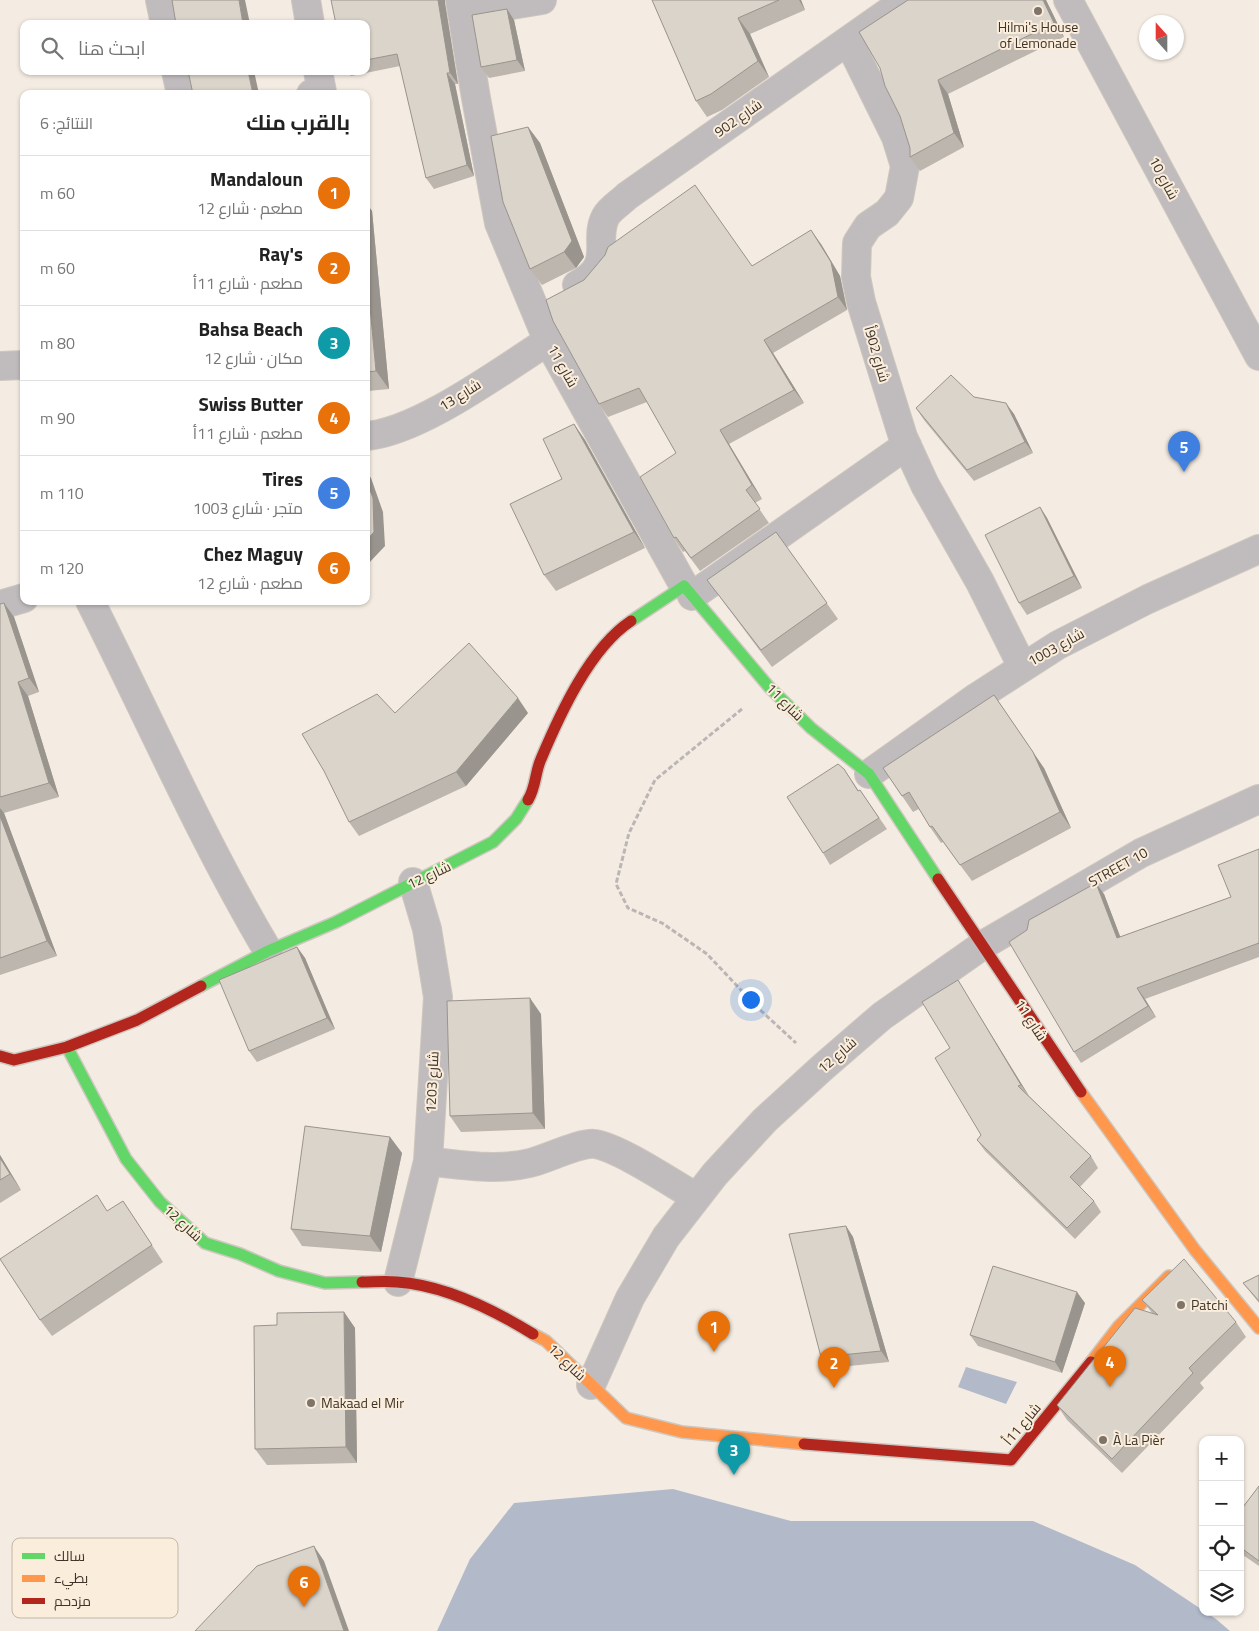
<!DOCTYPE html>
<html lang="ar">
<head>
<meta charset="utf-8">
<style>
	body { margin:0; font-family:"Titillium Web",Cairo,sans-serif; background:#f6f6f6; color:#222; direction:rtl }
	.controls { position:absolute; right:15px; bottom:15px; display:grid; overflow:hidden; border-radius:10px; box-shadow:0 1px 4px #0004 }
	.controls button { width:45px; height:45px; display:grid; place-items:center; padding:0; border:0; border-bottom:1px solid #e0e0e0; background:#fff; color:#222; font:25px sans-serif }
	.compass { position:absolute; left:1139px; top:15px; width:45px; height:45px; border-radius:50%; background:#fff; box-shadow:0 1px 4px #0004; rotate:339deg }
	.you { position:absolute; left:750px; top:999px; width:18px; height:18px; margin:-12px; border:4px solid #fff; border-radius:50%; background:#1a73e8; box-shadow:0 0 0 8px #1a73e833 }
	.badge { display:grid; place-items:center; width:32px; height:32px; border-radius:50%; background:#ea580c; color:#fff; font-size:16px; font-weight:700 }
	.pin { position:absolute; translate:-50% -41px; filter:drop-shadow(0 1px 2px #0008) }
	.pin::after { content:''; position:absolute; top:26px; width:18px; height:15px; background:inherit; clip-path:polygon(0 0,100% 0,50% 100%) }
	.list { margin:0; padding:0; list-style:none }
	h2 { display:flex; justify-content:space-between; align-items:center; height:65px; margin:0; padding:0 20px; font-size:21px }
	h2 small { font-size:16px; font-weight:400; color:#767676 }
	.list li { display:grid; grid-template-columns:32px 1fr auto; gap:15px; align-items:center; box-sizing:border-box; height:75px; padding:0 20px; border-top:1px solid #e0e0e0 }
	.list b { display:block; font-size:19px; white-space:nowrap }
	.list p { margin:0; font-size:16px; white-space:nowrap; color:#767676 }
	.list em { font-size:16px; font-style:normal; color:#767676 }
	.icon { flex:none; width:28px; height:28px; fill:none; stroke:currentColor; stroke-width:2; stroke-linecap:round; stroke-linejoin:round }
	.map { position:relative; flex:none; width:1259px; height:1631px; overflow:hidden; direction:ltr }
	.search { position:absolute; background:#fff; box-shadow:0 1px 4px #0004; left:20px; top:20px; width:350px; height:55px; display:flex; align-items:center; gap:12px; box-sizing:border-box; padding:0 18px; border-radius:10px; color:#767676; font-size:19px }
	.panel { position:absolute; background:#fff; box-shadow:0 1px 4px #0004; left:20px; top:90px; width:350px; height:515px; border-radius:10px; direction:rtl }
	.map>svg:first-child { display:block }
	.water { fill:#b2baca }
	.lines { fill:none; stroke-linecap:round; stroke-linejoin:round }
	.street-casing { stroke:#cec7bf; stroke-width:30 }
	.fast-casing { stroke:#cec7bf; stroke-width:14 }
	.slow-casing { stroke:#cec7bf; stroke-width:14 }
	.jam-casing { stroke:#cec7bf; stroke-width:14 }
	.path { stroke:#bbb6b5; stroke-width:3; stroke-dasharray:5 2.5; stroke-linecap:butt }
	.street { stroke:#c0bbbc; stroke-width:28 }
	.fast { stroke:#63d668; stroke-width:11 }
	.slow { stroke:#ff974d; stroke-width:11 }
	.jam { stroke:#b3261e; stroke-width:11 }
	.wall { fill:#bcb6ae }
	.shaded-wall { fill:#99948d }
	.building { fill:#dbd4ca; stroke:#99948d }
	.poi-dot { fill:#7e746a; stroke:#fbeddb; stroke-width:2 }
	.labels { text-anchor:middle; stroke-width:4; stroke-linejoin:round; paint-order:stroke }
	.poi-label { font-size:14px; fill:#3e3429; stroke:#fbeddb; text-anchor:start }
	.street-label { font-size:14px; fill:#3e3429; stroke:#fbeddb }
	.key { fill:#fbeddb; stroke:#c2b6a6; stroke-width:1 }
	.key-label { font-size:14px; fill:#3e3429 }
</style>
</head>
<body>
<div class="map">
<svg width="1259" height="1631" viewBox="0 0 1259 1631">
	<rect width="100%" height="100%" fill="#f4ece2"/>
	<!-- water -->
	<path class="water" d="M966,1367l51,15 -11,22 -48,-17z
		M673,1489l118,32h242l102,44 81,54 14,12h-793l33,-72 44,-56z"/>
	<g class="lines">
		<!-- street casing -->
		<g class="street-casing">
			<path id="street" d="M160,0l5,24
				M306,0l4,24
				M460,0l16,98 23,125 49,118 136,245
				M1068,0l191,356
				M462,13l80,-13
				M849,42l47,95 9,29 -6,32 -12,15 -19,13 -11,17 -1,34 5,25 42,135 22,48 55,97 42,84
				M176,71l5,23
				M311,94l11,-2 -4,-21
				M577,285c40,-21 15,-44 29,-69 4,-7 15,-14 21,-20l266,-187 17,-9
				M0,366l24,-1
				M366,436c53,-4 136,-66 182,-95
				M692,596l215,-151
				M90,601c59,117 111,237 178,350
				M0,605l24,-7
				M869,774l108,-77 81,-52 90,-46 111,-50
				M428,1161c33,4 69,10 102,2 17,-4 50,-21 65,-19 25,4 78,40 101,53
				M398,1282l30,-121 10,-164 -11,-68 -14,-47
				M591,1385l39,-87 36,-61 49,-63 50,-54 58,-53 59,-51 101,-71 158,-92 118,-54"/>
		</g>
		<!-- fast casing -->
		<g class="fast-casing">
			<path id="fast" d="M631,621l53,-35 85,101 42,41 58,46 69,105
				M201,986l67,-35 68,-29 157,-80 23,-23 12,-19
				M67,1047l59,112 34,43 45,41 35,11 39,17 46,12 37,-1"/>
		</g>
		<!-- slow casing -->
		<g class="slow-casing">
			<path id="slow" d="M1081,1092l114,158 64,78
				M533,1334l13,7 80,77 56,14 122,12
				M1091,1362l27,-35 51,-51"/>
		</g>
		<!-- jam casing -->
		<g class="jam-casing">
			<path id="jam" d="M528,800c8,-13 7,-28 13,-41 19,-45 49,-111 90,-138
				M938,879l143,213
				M0,1056l14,4 53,-13 70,-27 64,-34
				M362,1282c11,0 23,-1 35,0 46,3 97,28 136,52
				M804,1444l207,16 80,-98"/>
		</g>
		<!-- path -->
		<path class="path" d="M742,709l-87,71 -26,53 -13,51 12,24 34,15 45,31 50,53 39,36"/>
		<!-- street -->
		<use href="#street" class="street"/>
		<!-- fast -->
		<use href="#fast" class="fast"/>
		<!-- slow -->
		<use href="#slow" class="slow"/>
		<!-- jam -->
		<use href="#jam" class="jam"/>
	</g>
	<!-- wall -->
	<path class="wall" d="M331,0h114v3l13,81h-3l19,92 -40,13 -8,-11 -26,-112 -49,10 -3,-5h18v-47z
		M652,0h149l4,10 -55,24 19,43 -47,33 -15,7 -11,-16z
		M908,0h138l18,37 -116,57 16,53 -44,24 -10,-14z
		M507,9l7,11 11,51 -36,7 -8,-11z
		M528,127l12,16 44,114 -8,11 -34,17 -12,-16z
		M366,203l6,8 17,178 -21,2 2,22h-4z
		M821,244l19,32 7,34 -74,43 31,50 -75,41 33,55 -7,4 14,20 -69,48 -15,-20 -2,1 -9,-14 2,-85 -29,-51 -39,15 -9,-13 -15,-124 21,-25 147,11z
		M974,397l40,17 19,39 -59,28 -50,-61 -8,-12z
		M574,424l11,16 60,108 -89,43 -12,-16 18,-96z
		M1040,507l7,11 35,70 -55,27 -8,-12z
		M776,532l62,87 -66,48 -53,-71 -12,-16z
		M0,604l14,13 25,75 -11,4 31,101 -55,16 53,143 -57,19z
		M395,713h133l-62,73 -107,50 -10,-14z
		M883,768h161l27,60 -99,53 -29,-39 -2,1 -11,-16 -11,-18 -6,3z
		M844,769l15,22 1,-1 27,39 -57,36 -7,-12z
		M1259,849v108l-114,42 11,18 -75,46 -7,-11 30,-158 16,43 111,-40z
		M297,947l8,11 30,71 -78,33 -8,-11z
		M958,980l7,12 64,104 62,60 7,12 -18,19 14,14 7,11 -26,27 -90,-88 -8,-11 4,-5 -31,-87z
		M541,1014l4,115 -84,3 -11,-16z
		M390,1137l12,16 -21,99 -79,-6 -11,-17z
		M0,1155l21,35 -21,13z
		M123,1201l40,61 -111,74 -12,-16 68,-109z
		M846,1226l7,11 36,125 -60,6 -8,-11z
		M1259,1275v28l-16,-20z
		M1142,1300l94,22 10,15 -46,46 4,5 -82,85 -55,-53 -10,-15 95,-92z
		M1085,1303l-23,70 -84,-27 -8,-11z
		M344,1312l11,16 2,135 -90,2 -12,-16 22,-124z
		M1259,1486v80l-19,-13v-42z"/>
	<!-- shaded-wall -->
	<path class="shaded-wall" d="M239,0h6l5,24h-7z
		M438,0h7v3l13,81 -8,-11z
		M799,0h2l4,10z
		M1043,0h3l18,37 -10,-14z
		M507,9l7,11 11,51 -8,-11z
		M738,18l12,16 19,43 -11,-16z
		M248,71h6l5,23h-6z
		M447,73l8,11 19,92 -7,-11z
		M938,80l10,14 16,53 -10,-14z
		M528,127l12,16 44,114 -8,11 -12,-16z
		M366,203l6,8 17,178 -13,-18 -10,-107z
		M811,230l10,14 19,32 7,34 -9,-13z
		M764,340l9,13 31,50 -10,-13z
		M366,388l2,3 2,22 -4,-5z
		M1006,403l8,11 19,39 -8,-11z
		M574,424l11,16 60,108 -11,-16z
		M720,430l9,14 33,55 -10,-14z
		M366,471l5,7 12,34 2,34 -17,18 -2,-3z
		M1040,507l7,11 35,70 -8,-12z
		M4,603l10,14 25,75 -10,-14z
		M18,682l10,14 31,101 -10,-14z
		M994,695l50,73 27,60 -11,-16z
		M518,698l10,15 -62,73 -10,-14z
		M0,808l4,5 53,143 -10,-15 -47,-125z
		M1096,883l8,11 21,55 -8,-11z
		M297,947l8,11 30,71 -8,-11z
		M958,980l7,12 64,104 -8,-11z
		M1137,988l8,11 11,18 -8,-11z
		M530,998l11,16 4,115 -12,-16z
		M390,1137l12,16 -21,99 -11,-16z
		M0,1155l21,35 -11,-16 -10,-16z
		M846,1226l7,11 36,125 -8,-11z
		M1077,1292l8,11 -23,70 -7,-11z
		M344,1312l11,16 2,135 -11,-16z
		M314,1546l10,15 25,70h-5z"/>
	<!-- building -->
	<path class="building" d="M172,0h67l4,24h-67z
		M331,0h107l12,73h-3l20,92 -41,13 -29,-124 -31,6v-36h-30z
		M652,0h127l-41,18 20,43 -47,33 -15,7z
		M908,0h135l11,23 -116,57 16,53 -44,24v-9l-10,-32 -15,-30 -5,-18 -21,-36z
		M507,9l10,51 -36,7 -9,-52z
		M188,71h60l5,23h-60z
		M528,127l44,114 -8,11 -34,17 -27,-67 -12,-66z
		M695,185l57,81 59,-36 20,32 7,35 -74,43 30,50 -74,40 32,55 -6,5 14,19 -69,49 -15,-21 -2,1 -34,-61 36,-24 -37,-65 -40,16 -46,-83 -7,-21 38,-20 21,-25 3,-8z
		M366,264l10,107 -10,1z
		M951,375l23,22 32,6 19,39 -58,28 -51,-62z
		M574,424l60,108 -90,43 -34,-71 52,-25 -19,-40z
		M366,479l7,19 1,34 -8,9z
		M1040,507l34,69 -55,27 -34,-68z
		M776,532l51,71 -66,47 -54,-70z
		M4,603l25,75 -11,4 31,101 -49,14v-193z
		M469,643l49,55 -62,74 -107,50 -25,-51 -22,-37 75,-40 18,19z
		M994,695l39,57 27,60 -100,53 -28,-39 -2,1 -21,-35 -7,4 -19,-28z
		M838,764l6,5 14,22 2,-1 19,28 -56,35 -36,-56z
		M0,816l47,125 -47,17z
		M1259,849v94l-122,45 11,18 -74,46 -65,-110 18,-12 2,-10 67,-37 21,55 114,-41 -13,-32z
		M297,947l30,71 -78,33 -30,-71z
		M958,980l63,105 -3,1 73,70 -21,21 24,24 -27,27 -90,-88 4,-5 -46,-77 15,-10 -28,-46z
		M530,998l3,115 -83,3 -3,-115z
		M305,1126l85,11 -20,99 -79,-7z
		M0,1158l10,16 -10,6z
		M97,1195l10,16 16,-10 29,44 -112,75 -40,-61z
		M846,1226l35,125 -60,6 -32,-123z
		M1184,1259l52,63 -47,46 4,5 -81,86 -55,-54 78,-97 23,7 -16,-15z
		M993,1266l84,26 -22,70 -85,-27z
		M1259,1275v26l-16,-18z
		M344,1312l2,135 -91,2 -1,-123 23,-1v-12z
		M1259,1486v75l-19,-14v-36z
		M314,1546l30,85h-149l62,-65z"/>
	<!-- markers -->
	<g class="poi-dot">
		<circle cx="1038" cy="11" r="5"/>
		<circle cx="1181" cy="1305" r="5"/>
		<circle cx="311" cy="1403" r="5"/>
		<circle cx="1103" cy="1440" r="5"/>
	</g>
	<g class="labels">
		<!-- poi labels -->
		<g class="poi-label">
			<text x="1038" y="32" text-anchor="middle">Hilmi's House<tspan x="1038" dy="16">of Lemonade</tspan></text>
			<text x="1191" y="1310">Patchi</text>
			<text x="321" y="1408">Makaad el Mir</text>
			<text x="1113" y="1445">À La Pièr</text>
		</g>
		<!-- street labels -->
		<g class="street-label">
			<text transform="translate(738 118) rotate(-35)" y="5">شارع 902</text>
			<text transform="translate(1164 178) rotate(62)" y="5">شارع 10</text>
			<text transform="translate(877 354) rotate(74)" y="5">شارع 902أ</text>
			<text transform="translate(563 366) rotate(61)" y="5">شارع 11</text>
			<text transform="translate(460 395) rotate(-32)" y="5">شارع 13</text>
			<text transform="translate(1056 647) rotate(-29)" y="5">شارع 1003</text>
			<text transform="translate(785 702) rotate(45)" y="5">شارع 11</text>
			<text transform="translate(1118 867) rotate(-29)" y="5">STREET 10</text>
			<text transform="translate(429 875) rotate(-25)" y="5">شارع 12</text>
			<text transform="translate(1031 1020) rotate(57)" y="5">شارع 11</text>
			<text transform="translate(837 1055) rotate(-41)" y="5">شارع 12</text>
			<text transform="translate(432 1082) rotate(-87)" y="5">شارع 1203</text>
			<text transform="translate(183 1223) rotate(43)" y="5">شارع 12</text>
			<text transform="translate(567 1362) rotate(44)" y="5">شارع 12</text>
			<text transform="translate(1022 1424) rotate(-50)" y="5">شارع 11أ</text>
		</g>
	</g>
	<!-- legend -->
	<rect x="12" y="1538" width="166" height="80" rx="8" class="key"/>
	<rect x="22" y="1553" width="23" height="6" fill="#63d668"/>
	<rect x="22" y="1575" width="23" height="7" fill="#ff974d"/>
	<rect x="22" y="1598" width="23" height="6" fill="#b3261e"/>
	<g class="key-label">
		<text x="54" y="1561">سالك</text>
		<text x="54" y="1583">بطيء</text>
		<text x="54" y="1606">مزدحم</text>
	</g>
</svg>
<div class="controls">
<button>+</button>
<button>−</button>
<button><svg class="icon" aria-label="locate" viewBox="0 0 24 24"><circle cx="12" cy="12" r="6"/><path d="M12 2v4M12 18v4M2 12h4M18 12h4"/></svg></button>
<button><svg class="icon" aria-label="layers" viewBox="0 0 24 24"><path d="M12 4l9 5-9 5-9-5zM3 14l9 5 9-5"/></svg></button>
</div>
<svg class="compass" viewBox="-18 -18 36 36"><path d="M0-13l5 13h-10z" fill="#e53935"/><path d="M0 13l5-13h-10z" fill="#767676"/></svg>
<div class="you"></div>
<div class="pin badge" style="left:714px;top:1352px;background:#e8710a">1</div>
<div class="pin badge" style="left:834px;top:1388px;background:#e8710a">2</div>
<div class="pin badge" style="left:734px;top:1475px;background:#0f9aa8">3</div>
<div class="pin badge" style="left:1110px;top:1387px;background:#e8710a">4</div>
<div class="pin badge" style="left:1184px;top:472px;background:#3f7fe0">5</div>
<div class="pin badge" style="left:304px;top:1607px;background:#e8710a">6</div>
<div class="search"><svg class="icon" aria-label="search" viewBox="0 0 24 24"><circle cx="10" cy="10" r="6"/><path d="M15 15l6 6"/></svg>ابحث هنا</div>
<section class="panel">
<h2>بالقرب منك<small>النتائج: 6</small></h2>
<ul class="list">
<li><span class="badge" style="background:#e8710a">1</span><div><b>Mandaloun</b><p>مطعم · شارع 12</p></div><em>60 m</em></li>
<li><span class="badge" style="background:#e8710a">2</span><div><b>Ray's</b><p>مطعم · شارع 11أ</p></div><em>60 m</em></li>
<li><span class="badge" style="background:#0f9aa8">3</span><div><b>Bahsa Beach</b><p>مكان · شارع 12</p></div><em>80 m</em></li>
<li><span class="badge" style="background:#e8710a">4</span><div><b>Swiss Butter</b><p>مطعم · شارع 11أ</p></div><em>90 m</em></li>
<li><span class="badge" style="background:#3f7fe0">5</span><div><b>Tires</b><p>متجر · شارع 1003</p></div><em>110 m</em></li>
<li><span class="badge" style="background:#e8710a">6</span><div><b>Chez Maguy</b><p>مطعم · شارع 12</p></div><em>120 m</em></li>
</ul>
</section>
</div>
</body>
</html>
